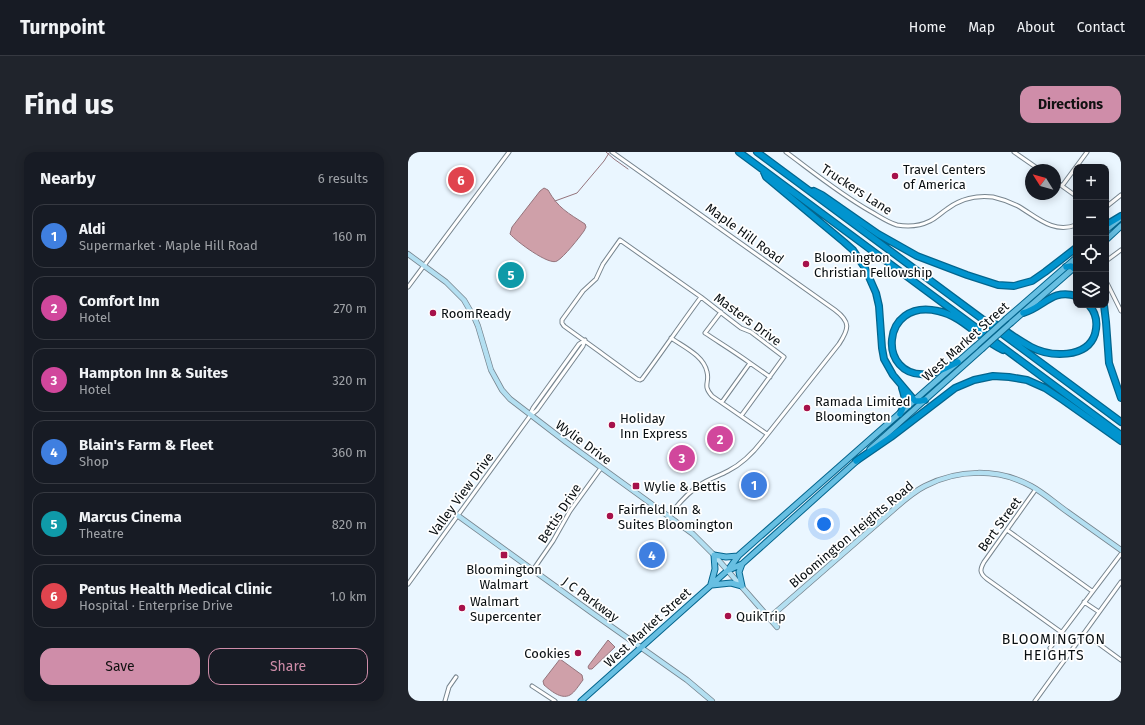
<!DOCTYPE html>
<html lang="en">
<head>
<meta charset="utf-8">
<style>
	body { margin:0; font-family:"Fira Sans",sans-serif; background:#20242c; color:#f1f3f6 }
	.controls { position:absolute; right:12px; top:12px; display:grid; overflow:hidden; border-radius:8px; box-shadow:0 2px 10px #0003 }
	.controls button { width:36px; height:36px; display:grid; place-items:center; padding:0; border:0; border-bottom:1px solid #363941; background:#171b24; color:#f1f3f6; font:20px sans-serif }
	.compass { position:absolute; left:617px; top:12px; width:36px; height:36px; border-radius:50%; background:#171b24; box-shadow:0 2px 10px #0003; rotate:307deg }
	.you { position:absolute; left:416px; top:372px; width:14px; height:14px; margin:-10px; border:3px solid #fff; border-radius:50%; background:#1a73e8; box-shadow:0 0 0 6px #1a73e833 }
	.badge { display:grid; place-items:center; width:26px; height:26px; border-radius:50%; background:#cf8da9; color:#fff; font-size:13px; font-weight:700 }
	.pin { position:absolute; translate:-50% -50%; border:2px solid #fff; box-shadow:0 1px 4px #0006 }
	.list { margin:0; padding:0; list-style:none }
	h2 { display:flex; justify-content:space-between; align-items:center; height:52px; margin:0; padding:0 16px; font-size:17px }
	h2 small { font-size:13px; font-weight:400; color:#9ea1a6 }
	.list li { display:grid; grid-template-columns:26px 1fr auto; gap:12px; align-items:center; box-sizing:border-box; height:64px; margin:0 8px 8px; padding:0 8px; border:1px solid #363941; border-radius:12px }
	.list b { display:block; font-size:15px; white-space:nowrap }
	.list p { margin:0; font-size:13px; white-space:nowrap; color:#9ea1a6 }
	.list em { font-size:13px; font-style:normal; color:#9ea1a6 }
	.actions { display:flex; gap:8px; padding:12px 16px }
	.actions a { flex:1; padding:9px 0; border:1px solid #cf8da9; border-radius:12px; text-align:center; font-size:14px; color:#cf8da9 }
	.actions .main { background:#cf8da9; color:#111 }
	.icon { flex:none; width:22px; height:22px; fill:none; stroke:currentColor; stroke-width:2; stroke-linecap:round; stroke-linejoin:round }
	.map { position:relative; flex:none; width:713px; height:549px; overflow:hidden; border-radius:12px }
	header { display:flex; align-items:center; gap:24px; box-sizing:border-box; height:56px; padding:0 20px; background:#171b24; border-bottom:1px solid #363941 }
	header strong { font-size:19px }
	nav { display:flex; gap:22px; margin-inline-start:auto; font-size:14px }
	.intro { display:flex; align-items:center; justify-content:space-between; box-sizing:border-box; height:96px; padding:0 24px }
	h1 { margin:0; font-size:28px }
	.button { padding:10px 18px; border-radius:12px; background:#cf8da9; color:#111; font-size:14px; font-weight:700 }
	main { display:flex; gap:24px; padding:0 24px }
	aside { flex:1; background:#171b24; border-radius:12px; box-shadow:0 2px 10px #0003 }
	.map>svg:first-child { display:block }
	.water { fill:#cfa0a9; stroke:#94747c }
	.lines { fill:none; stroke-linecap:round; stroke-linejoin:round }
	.stream { stroke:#94747c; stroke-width:1 }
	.street-casing { stroke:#77858f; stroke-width:5 }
	.secondary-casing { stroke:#77858f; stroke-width:6 }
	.primary-casing { stroke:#04658d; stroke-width:7 }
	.highway-casing { stroke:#04658d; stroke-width:8 }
	.street { stroke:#fff; stroke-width:3 }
	.secondary { stroke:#b3dff1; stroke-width:4.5 }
	.primary { stroke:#67bfe2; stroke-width:5 }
	.highway { stroke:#0194cf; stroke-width:5.5 }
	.primary-bridge-casing { stroke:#04658d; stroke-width:7; stroke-linecap:butt }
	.primary-bridge { stroke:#67bfe2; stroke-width:5 }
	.poi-dot { fill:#a6114a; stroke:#fff; stroke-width:1.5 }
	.labels { text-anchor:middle; stroke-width:3.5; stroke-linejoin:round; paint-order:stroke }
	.poi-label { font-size:13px; fill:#090f12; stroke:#fff; text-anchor:start }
	.street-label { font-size:13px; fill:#090f12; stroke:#fff }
	.neighbourhood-label { font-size:14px; letter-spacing:1px; fill:#090f12; stroke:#fff }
</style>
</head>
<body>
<header>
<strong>Turnpoint</strong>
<nav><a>Home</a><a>Map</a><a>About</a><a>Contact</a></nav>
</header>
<div class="intro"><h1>Find us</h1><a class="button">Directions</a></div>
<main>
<aside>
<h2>Nearby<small>6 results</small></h2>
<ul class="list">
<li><span class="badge" style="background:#3f7fe0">1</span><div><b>Aldi</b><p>Supermarket · Maple Hill Road</p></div><em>160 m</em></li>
<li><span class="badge" style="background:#d1479c">2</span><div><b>Comfort Inn</b><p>Hotel</p></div><em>270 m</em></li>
<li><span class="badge" style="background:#d1479c">3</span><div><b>Hampton Inn &amp; Suites</b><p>Hotel</p></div><em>320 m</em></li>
<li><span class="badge" style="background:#3f7fe0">4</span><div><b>Blain's Farm &amp; Fleet</b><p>Shop</p></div><em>360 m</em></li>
<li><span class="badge" style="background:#0f9aa8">5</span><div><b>Marcus Cinema</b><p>Theatre</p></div><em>820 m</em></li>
<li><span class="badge" style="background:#e0444e">6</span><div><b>Pentus Health Medical Clinic</b><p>Hospital · Enterprise Drive</p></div><em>1.0 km</em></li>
</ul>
<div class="actions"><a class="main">Save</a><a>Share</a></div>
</aside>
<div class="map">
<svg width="713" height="549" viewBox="0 0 713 549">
	<rect width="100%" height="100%" fill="#eaf6ff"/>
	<!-- water -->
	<path class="water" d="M136,36l4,2c10,18 20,23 37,34l1,3 -2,4c-5,7 -20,26 -27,30 -8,5 -41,-20 -47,-27l2,-7 28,-36z
		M200,488l7,7 -23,22h-3l-1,-2 1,-2z
		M152,507l22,16 1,5c-4,5 -8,12 -13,15 -9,5 -20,-5 -26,-10l-1,-4z"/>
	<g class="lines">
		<!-- stream -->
		<path class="stream" d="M198,0l8,7 14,10
			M147,49l22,-8 27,-32 5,-8"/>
		<!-- street casing -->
		<g class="street-casing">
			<path id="street" d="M204,0l223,158c16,12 14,19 4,34l-76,96c-10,13 -21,24 -35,31 -9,5 -20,8 -28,14 -13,8 -22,19 -31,31
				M378,0c27,20 54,42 84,59 9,5 17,11 27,14 11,2 23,1 33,-4 6,-3 11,-8 17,-12 13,-10 30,-14 46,-12 9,2 17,5 25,9 19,11 35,28 58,19
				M606,0l26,18
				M668,15l11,-15
				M647,29l21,15
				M654,34l14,-19
				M698,55l15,-12
				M212,88l81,57c-20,27 -39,55 -59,82l-2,1 -3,-1 -33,-24 -4,-3 -36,-26 -2,-3v-3l21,-29 13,-12 7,-15z
				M698,109l15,-11
				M698,129l15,30
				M0,135l101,-135
				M293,145l18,14 5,4 17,13 10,4 33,25 -43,59
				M313,160l-16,21c15,10 30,19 45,30l-28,39
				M263,186c13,9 33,18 36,34 3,11 -5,13 5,24l55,38
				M342,211l20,14
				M122,262l3,-6 46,-64 6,-4
				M628,337l-52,73c-4,7 -5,11 3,17l74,53
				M599,378l85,61
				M125,418l20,-29 17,-30 31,-43
				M0,432l122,-168 7,-6 46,-64 2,-6
				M676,450l15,10
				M676,481l37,27
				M642,496l71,-94
				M124,534l23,15
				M37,549l4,-14 7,-10
				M627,549l86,-119"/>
		</g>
		<!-- secondary casing -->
		<g class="secondary-casing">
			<path id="secondary" d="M0,102l38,28 18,18 11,19 3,7 13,44 11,20 8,9 56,43 127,92 21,21 63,72
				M49,363l138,100 92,65 25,21
				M361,466l124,-108c10,-9 20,-18 32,-24 33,-17 73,-18 106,0 13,7 25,18 38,27 17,12 35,25 52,37"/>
		</g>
		<!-- primary casing -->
		<g class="primary-casing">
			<path id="primary" d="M698,78l13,-11
				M698,88l15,-14
				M598,167l70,-61
				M603,171l65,-57
				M462,297l112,-100
				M321,418l13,-6 117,-105
				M303,432l4,-15 -1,-14 12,2 12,-1
				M304,433l19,-2 11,3 -3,-14 3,-8
				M173,549l147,-131 11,-15 237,-209"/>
		</g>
		<!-- highway casing -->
		<g class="highway-casing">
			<path id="highway" d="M331,0l382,283
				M349,0l364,270
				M355,18l3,7 78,65 9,8 12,18 11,25 3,13 3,42 2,11 9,16 22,26h5l5,-1
				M406,39l8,4 56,39 39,22 50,19 31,10 16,1 18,-5 13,-9 31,-24
				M698,73l15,-9
				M658,115l5,-1 5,4
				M696,153l2,17 3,41 12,35
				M615,161c20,-5 29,-25 53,-17
				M580,169l6,2c12,8 24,17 37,24 19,10 56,12 64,-13 3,-11 1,-21 -6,-29
				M550,210c-10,5 -20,11 -31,12 -50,5 -47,-76 11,-63 25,5 42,29 65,39
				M492,262c6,-11 6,-14 2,-26
				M448,309l35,-24 64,-49 19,-8 19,-4 16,1 18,3 18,8 18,12 58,41"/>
		</g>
		<!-- street -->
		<use href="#street" class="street"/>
		<!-- secondary -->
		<use href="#secondary" class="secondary"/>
		<!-- primary -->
		<use href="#primary" class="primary"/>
		<!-- highway -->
		<use href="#highway" class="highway"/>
		<!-- primary-bridge casing -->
		<g class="primary-bridge-casing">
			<path id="primary-bridge" d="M568,194l30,-27
				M574,197l29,-26"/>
		</g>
		<!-- primary-bridge -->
		<use href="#primary-bridge" class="primary-bridge"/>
	</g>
	<!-- markers -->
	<g class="poi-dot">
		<circle cx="487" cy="24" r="4"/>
		<circle cx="398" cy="112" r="4"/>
		<circle cx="25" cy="161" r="4"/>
		<circle cx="399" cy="256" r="4"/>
		<circle cx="204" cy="273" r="4"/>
		<rect x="224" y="330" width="8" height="8" rx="2"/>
		<circle cx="202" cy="364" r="4"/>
		<rect x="92" y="399" width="8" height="8" rx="2"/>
		<circle cx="54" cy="456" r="4"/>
		<circle cx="320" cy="464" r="4"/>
		<circle cx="170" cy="501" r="4"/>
	</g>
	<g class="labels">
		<!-- poi labels -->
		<g class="poi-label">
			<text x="495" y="22">Travel Centers<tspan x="495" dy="15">of America</tspan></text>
			<text x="406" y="110">Bloomington<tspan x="406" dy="15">Christian Fellowship</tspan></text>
			<text x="33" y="166">RoomReady</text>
			<text x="407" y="254">Ramada Limited<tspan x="407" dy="15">Bloomington</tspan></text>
			<text x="212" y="271">Holiday<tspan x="212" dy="15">Inn Express</tspan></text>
			<text x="236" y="339">Wylie &amp; Bettis</text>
			<text x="210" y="362">Fairfield Inn &amp;<tspan x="210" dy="15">Suites Bloomington</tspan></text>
			<text x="96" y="422" text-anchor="middle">Bloomington<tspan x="96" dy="15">Walmart</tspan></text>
			<text x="62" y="454">Walmart<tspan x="62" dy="15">Supercenter</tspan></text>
			<text x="328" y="469">QuikTrip</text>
			<text x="162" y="506" text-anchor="end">Cookies</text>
		</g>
		<!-- street labels -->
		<g class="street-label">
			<text transform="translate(449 37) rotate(33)" y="5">Truckers Lane</text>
			<text transform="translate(337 81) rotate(36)" y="5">Maple Hill Road</text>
			<text transform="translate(340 167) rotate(36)" y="5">Masters Drive</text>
			<text transform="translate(557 189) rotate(-42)" y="5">West Market Street</text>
			<text transform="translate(176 290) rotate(36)" y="5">Wylie Drive</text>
			<text transform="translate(53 342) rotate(-54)" y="5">Valley View Drive</text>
			<text transform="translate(151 361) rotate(-57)" y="5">Bettis Drive</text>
			<text transform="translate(591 372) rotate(-54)" y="5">Bert Street</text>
			<text transform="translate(443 382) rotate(-40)" y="5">Bloomington Heights Road</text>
			<text transform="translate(183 447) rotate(36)" y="5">J C Parkway</text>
			<text transform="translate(239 475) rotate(-42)" y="5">West Market Street</text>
		</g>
		<!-- neighbourhood labels -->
		<g class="neighbourhood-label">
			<text x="646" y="492">BLOOMINGTON<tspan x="646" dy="16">HEIGHTS</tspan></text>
		</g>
	</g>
</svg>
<div class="controls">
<button>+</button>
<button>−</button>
<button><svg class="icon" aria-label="locate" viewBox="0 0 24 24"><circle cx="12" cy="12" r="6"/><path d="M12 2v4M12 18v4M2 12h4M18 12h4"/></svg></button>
<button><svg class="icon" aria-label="layers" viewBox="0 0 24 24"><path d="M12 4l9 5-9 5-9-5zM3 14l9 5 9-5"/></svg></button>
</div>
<svg class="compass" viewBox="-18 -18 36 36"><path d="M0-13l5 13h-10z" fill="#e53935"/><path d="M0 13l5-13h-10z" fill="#9ea1a6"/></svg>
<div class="you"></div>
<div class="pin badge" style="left:346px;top:333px;background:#3f7fe0">1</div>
<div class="pin badge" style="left:312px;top:287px;background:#d1479c">2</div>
<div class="pin badge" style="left:274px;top:306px;background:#d1479c">3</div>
<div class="pin badge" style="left:244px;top:403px;background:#3f7fe0">4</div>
<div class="pin badge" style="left:103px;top:123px;background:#0f9aa8">5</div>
<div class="pin badge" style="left:53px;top:28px;background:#e0444e">6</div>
</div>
</main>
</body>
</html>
